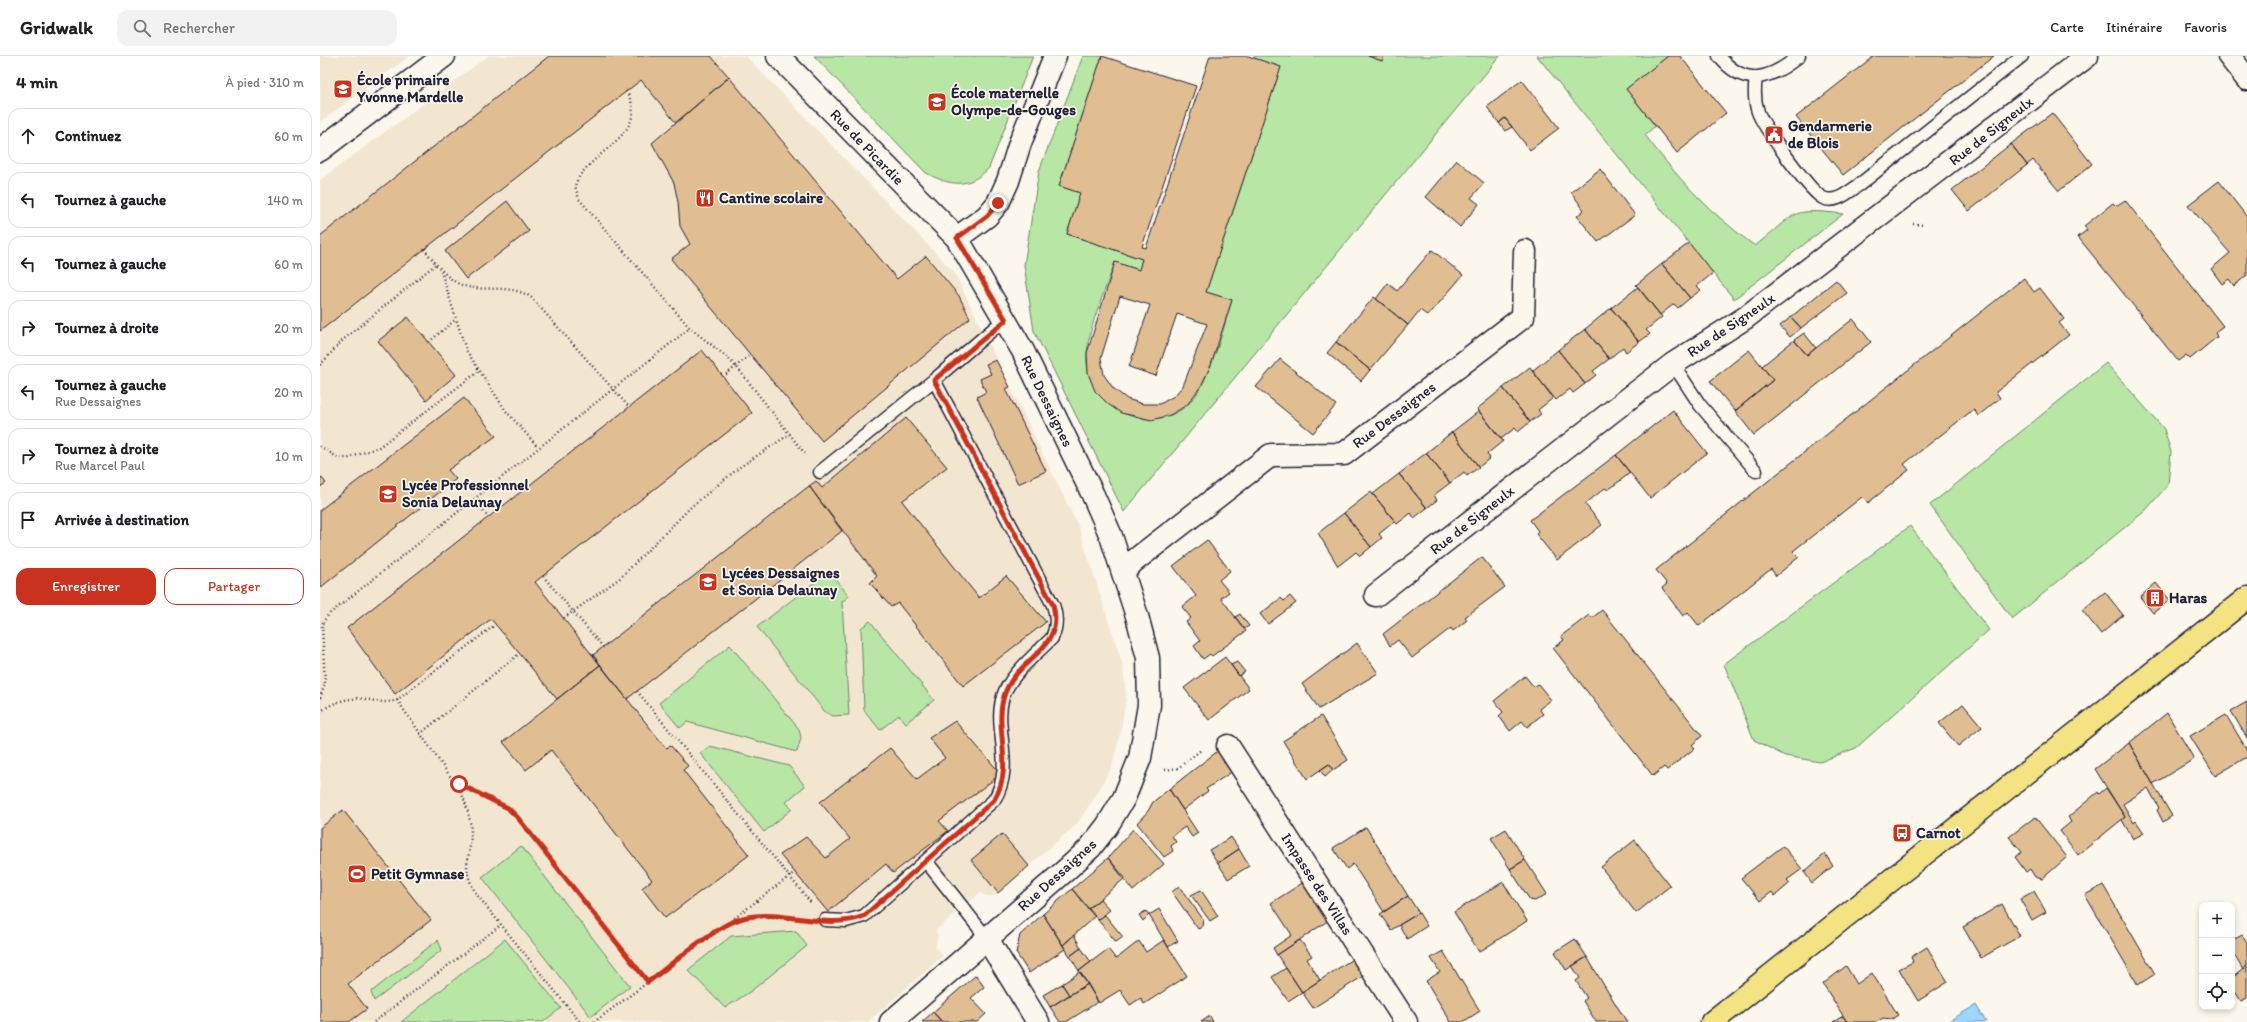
<!DOCTYPE html>
<html lang="fr">
<head>
<meta charset="utf-8">
<style>
	body { margin:0; font-family:Itim,sans-serif; background:#f2f2f2; color:#202124 }
	.controls { position:absolute; right:12px; bottom:12px; display:grid; overflow:hidden; border-radius:8px; box-shadow:0 2px 6px #0003 }
	.controls button { width:36px; height:36px; display:grid; place-items:center; padding:0; border:0; border-bottom:1px solid #e0e0e0; background:#fff; color:#202124; font:20px sans-serif }
	.stop { position:absolute; width:12px; height:12px; margin:-9px; border:3px solid #c8321e; border-radius:50%; background:#fff }
	.stop.end { background:#c8321e; border-color:#fff; box-shadow:0 1px 4px #0008 }
	.list { margin:0; padding:0; list-style:none }
	h2 { display:flex; justify-content:space-between; align-items:center; height:52px; margin:0; padding:0 16px; font-size:17px }
	h2 small { font-size:13px; font-weight:400; color:#757577 }
	.list li { display:grid; grid-template-columns:26px 1fr auto; gap:12px; align-items:center; box-sizing:border-box; height:56px; margin:0 8px 8px; padding:0 8px; border:1px solid #e0e0e0; border-radius:12px }
	.list b { display:block; font-size:15px; white-space:nowrap }
	.list p { margin:0; font-size:13px; white-space:nowrap; color:#757577 }
	.list em { font-size:13px; font-style:normal; color:#757577 }
	.actions { display:flex; gap:8px; padding:12px 16px }
	.actions a { flex:1; padding:9px 0; border:1px solid #c8321e; border-radius:12px; text-align:center; font-size:14px; color:#c8321e }
	.actions .main { background:#c8321e; color:#fff }
	.icon { flex:none; width:22px; height:22px; fill:none; stroke:currentColor; stroke-width:2; stroke-linecap:round; stroke-linejoin:round }
	.map { position:relative; flex:none; width:1927px; height:966px; overflow:hidden }
	header { display:flex; align-items:center; gap:24px; box-sizing:border-box; height:56px; padding:0 20px; background:#fff; border-bottom:1px solid #e0e0e0 }
	header strong { font-size:19px }
	nav { display:flex; gap:22px; margin-inline-start:auto; font-size:14px }
	.search { width:280px; height:36px; background:#f2f2f2; display:flex; align-items:center; gap:10px; box-sizing:border-box; padding:0 14px; border-radius:12px; color:#757577; font-size:15px }
	main { display:flex }
	aside { flex:1; background:#fff }
	.map>svg:first-child { display:block }
	.built { fill:#f3e6d1 }
	.green { fill:#b8e6a4; stroke:#6d8470 }
	.water { fill:#9fd6fe; stroke:#6d8eb0 }
	.building { fill:#e1bd92; stroke:#22223b; fill-rule:evenodd }
	.lines { fill:none; stroke-linecap:round; stroke-linejoin:round }
	.lane-casing { stroke:#22223b; stroke-width:15 }
	.street-casing { stroke:#22223b; stroke-width:25 }
	.primary-casing { stroke:#22223b; stroke-width:25 }
	.path { stroke:#22223b; stroke-width:2.5; stroke-dasharray:1 3; stroke-linecap:butt }
	.lane { stroke:#fbf7ec; stroke-width:12 }
	.street { stroke:#fbf7ec; stroke-width:22 }
	.primary { stroke:#f4e382; stroke-width:22 }
	.route { stroke:#c8321e; stroke-width:5 }
	.labels { text-anchor:middle; stroke-width:3.5; stroke-linejoin:round; paint-order:stroke }
	.poi-label { font-size:15px; font-weight:bold; fill:#22223b; stroke:#fbf7ec; text-anchor:start }
	.street-label { font-size:15px; fill:#22223b; stroke:#fbf7ec }
</style>
</head>
<body>
<header>
<strong>Gridwalk</strong>
<div class="search"><svg class="icon" aria-label="search" viewBox="0 0 24 24"><circle cx="10" cy="10" r="6"/><path d="M15 15l6 6"/></svg>Rechercher</div>
<nav><a>Carte</a><a>Itinéraire</a><a>Favoris</a></nav>
</header>
<main>
<aside>
<h2>4 min<small>À pied · 310 m</small></h2>
<ul class="list">
<li><svg class="icon" aria-label="ahead" viewBox="0 0 24 24"><path d="M12 20V5M6 11l6-6 6 6"/></svg><div><b>Continuez</b></div><em>60 m</em></li>
<li><svg class="icon" aria-label="left" viewBox="0 0 24 24"><path d="M17 20v-9H6M10 6l-5 5 5 5"/></svg><div><b>Tournez à gauche</b></div><em>140 m</em></li>
<li><svg class="icon" aria-label="left" viewBox="0 0 24 24"><path d="M17 20v-9H6M10 6l-5 5 5 5"/></svg><div><b>Tournez à gauche</b></div><em>60 m</em></li>
<li><svg class="icon" aria-label="right" viewBox="0 0 24 24"><path d="M7 20v-9h11M14 6l5 5-5 5"/></svg><div><b>Tournez à droite</b></div><em>20 m</em></li>
<li><svg class="icon" aria-label="left" viewBox="0 0 24 24"><path d="M17 20v-9H6M10 6l-5 5 5 5"/></svg><div><b>Tournez à gauche</b><p>Rue Dessaignes</p></div><em>20 m</em></li>
<li><svg class="icon" aria-label="right" viewBox="0 0 24 24"><path d="M7 20v-9h11M14 6l5 5-5 5"/></svg><div><b>Tournez à droite</b><p>Rue Marcel Paul</p></div><em>10 m</em></li>
<li><svg class="icon" aria-label="arrive" viewBox="0 0 24 24"><path d="M6 21V4h12l-3 4 3 4H6"/></svg><div><b>Arrivée à destination</b></div></li>
</ul>
<div class="actions"><a class="main">Enregistrer</a><a>Partager</a></div>
</aside>
<div class="map">
<svg width="1927" height="966" viewBox="0 0 1927 966">
	<rect width="100%" height="100%" fill="#fbf7ec"/>
	<filter id="ink" filterUnits="userSpaceOnUse"><feTurbulence type="fractalNoise" baseFrequency=".025" numOctaves="2"/><feDisplacementMap in="SourceGraphic" scale="8" xChannelSelector="R" yChannelSelector="G"/><feConvolveMatrix kernelMatrix="1 2 1 2 8 2 1 2 1" color-interpolation-filters="sRGB"/></filter>
	<g filter="url(#ink)">
		<!-- built -->
		<path class="built" d="M0,0h90l-90,66z
			M168,0h258l208,216 125,256 44,138 3,31 -5,34 -9,35 -17,31 -19,28 -82,71h-8l-6,-3 -44,37 2,6 -3,11 8,9 -75,66h-548v-842z"/>
		<!-- green -->
		<path class="green" d="M494,0h219l-44,112c-21,21 -38,18 -63,5z
			M763,0h19l-43,130 21,7 -13,41 75,25 -3,11 -24,-8c-9,26 -26,64 -28,90 -5,53 59,87 99,54 23,-19 37,-77 46,-106l-26,-8 75,-225 -27,-9 1,-2h113l14,5 2,-5h116l-376,456 -90,-181 -10,-66 15,-94z
			M1217,0h131l-42,33 29,37 -10,9c33,44 66,79 110,111 41,-32 32,-39 88,-32l-109,85z
			M1786,307l58,66 7,23 -3,33 -23,26 -133,108 -82,-114z
			M1590,470l79,104 -133,118 -36,14 -35,-6 -31,-16 -30,-76z
			M509,515l20,25 -7,6 7,113 -16,1 -8,-4 -68,-85z
			M550,565l64,79 -28,23 -7,-8 -19,15 -16,-20 -3,-82z
			M410,589l69,84 2,9 -4,14 -110,-30 -7,6 -21,-25z
			M390,690l79,20 16,20 -19,16 6,7 -28,23 -64,-79z
			M201,790l109,140 -39,31 -109,-140z
			M476,875l11,15 -56,45 -26,17 -37,-38 43,-34z
			M185,883l56,69 -18,14h-142z
			M118,884l4,10 -68,51 -3,-9z"/>
		<!-- water -->
		<path class="water" d="M1656,949l10,17h-39z"/>
		<!-- building -->
		<path class="building" d="M229,0h162l18,21 -53,46 -35,-43 -321,251v-95z
			M782,0l94,30 -54,161 4,1 64,-192h38l33,11 -75,225 26,8 -21,65 -10,21 -14,19 -17,10 -18,5 -31,-7 -13,-9 -13,-13 -7,-18 -1,-20 28,-91 24,8 3,-11 -75,-25 13,-41 -21,-7zM800,240l30,9 -21,62 27,9 21,-62 30,10 -24,62 -9,10 -14,8h-17l-16,-5 -14,-11 -9,-13 -3,-17z
			M1048,0h16l-2,5z
			M1348,0h12l46,57 -49,40 -51,-64z
			M1554,0h120l-151,119 -47,-58z
			M409,21l168,202 29,-23 33,40 11,22 -148,123 -151,-182 19,-15 -10,-18 -2,-24 -4,-19 -22,-40z
			M1202,24l37,48 -29,22 -25,-32 -6,5 -12,-16z
			M1732,57l40,51 -33,27 -26,-31 -6,5 -16,-21z
			M1185,62l7,9 -7,4 -6,-8z
			M1691,88l16,21 -58,46 -17,-21z
			M1137,104l27,23 -13,15 8,6 -19,23 -34,-30z
			M1280,113l35,46 -37,27 -21,-26 7,-6 -13,-18z
			M1899,125l28,36v58l-13,11 -5,-7 -7,5 -11,-15 19,-16 -42,-48z
			M1805,144l98,126 -8,6 2,5 -27,22 -4,-4 -8,6 -100,-124 9,-7 -3,-4 29,-23 3,3z
			M187,145l22,30 -63,48 -21,-28z
			M1369,187l24,30 -16,13 4,4 -11,8 -28,-34z
			M1112,194l31,25 -35,41 -8,-6 -12,15 -32,-26 12,-16 9,8z
			M1342,208l28,34 -12,10 -4,-4 -14,11 -24,-30z
			M1704,222l10,14 6,-4 24,31 -5,4 10,12 -73,57 4,6 -22,18 -4,-7 -70,55 5,6 -41,33 -6,-6 -69,54 6,6 -23,19 -5,-7 -72,57 -11,-14 -5,4 -21,-28 5,-4 -11,-14z
			M1516,224l11,13 -46,35 -10,-11z
			M1318,231l24,30 -16,13 4,4 -11,8 -28,-34z
			M1054,241l34,28 -38,45 -34,-28z
			M1291,252l28,34 -13,10 -3,-5 -14,12 -24,-30z
			M88,261l48,58 -30,25 -48,-59z
			M1471,261l10,11 -11,9 -10,-11z
			M1533,263l18,23 -117,93 -19,-24 38,-31 -11,-14 32,-26 13,15z
			M1265,273l24,30 -16,12 3,4 -11,9 -27,-34z
			M1484,277l12,15 -9,7 -13,-15z
			M1016,286l34,28 -9,11 -34,-28z
			M382,294l50,63 -217,169 65,83 -43,34 -66,-80 -96,75 -48,-66z
			M1238,294l27,34 -12,9 -3,-4 -14,11 -24,-29z
			M1429,294l24,30 -38,31 -25,-30z
			M960,303l56,46 -23,28 -57,-46z
			M676,304l14,27 -4,2 40,82 -28,13 -41,-87 9,-5 -6,-13 11,-5 -5,-10z
			M1210,311l23,31 -15,12 3,4 -11,8 -27,-34z
			M1183,332l27,34 -12,10 -3,-4 -14,11 -24,-30z
			M144,342l32,38 -48,34 8,9 -136,109v-78z
			M1353,354l34,43 -57,45 -34,-43z
			M1159,355l24,30 -16,13 3,4 -11,9 -27,-35z
			M586,362l41,49 -45,34 77,97 27,-22 40,46 -83,64 -65,-83 -7,4 -21,-24 7,-7 -68,-90 7,-5 6,7z
			M1132,376l27,35 -12,9 -3,-4 -14,11 -24,-30z
			M1106,397l24,30 -16,12 3,5 -10,8 -28,-34z
			M1296,399l14,18 -22,17 -3,-2 -20,16 17,21 -45,35 -21,-26 2,-3 -8,-11z
			M1079,418l28,34 -13,10 -3,-5 -14,11 -24,-30z
			M0,420l6,7 -6,4z
			M489,430l33,45 -215,168 -34,-44z
			M1051,436l24,29 -16,13 3,4 -11,9 -27,-34z
			M1024,457l27,34 -11,9 -4,-4 -18,14 -20,-33z
			M887,484l23,31 -11,9 10,12 -8,6 25,33 -34,25 -2,-2 -7,5 -9,-13 6,-5 -14,-19 5,-4 -9,-11 14,-11 -23,-30z
			M1162,501l23,30 -40,30 2,3 -14,11 -2,-3 -39,30 -14,-18 -8,6 -7,-12z
			M1836,527l14,17 -17,13 -13,-16z
			M1785,536l18,23 -22,19 -19,-24z
			M970,540l6,7 -28,21 -8,-10 21,-16 3,3z
			M1282,554l100,126 -10,9 3,3 -28,22 -3,-3 -11,9 -100,-128 11,-8 -3,-4 28,-21 3,3z
			M920,558l9,12 -5,3 -9,-12z
			M1037,587l21,30 -59,36 -17,-25z
			M905,601l24,32 -40,31 -25,-32z
			M917,606l8,10 -6,4 -8,-11z
			M280,609l66,83 5,-2 17,20 -5,4 66,85 -84,63 -23,-30 10,-8 -101,-130 -25,20 -23,-28z
			M1205,620l9,11 4,-3 13,16 -12,9 4,5 -16,13 -5,-6 -12,10 -11,-15 4,-4 -9,-11z
			M1927,646v36l-16,-27z
			M1643,648l19,23 -24,19 -19,-23z
			M1847,657l27,46 -41,25 -24,-41z
			M1906,659l21,35v7l-32,19 -25,-40z
			M1001,660l27,44 -15,10 -4,-6 -22,15 -24,-38z
			M635,665l46,53 -62,47 9,10 -55,42 -7,-9 -58,48 -48,-57 26,-18 20,21 24,-19 -30,-37 70,-54 27,31 28,-21 -16,-20z
			M1809,687l43,73 -9,6 -6,-12 2,-2 -11,-20 -25,16 11,19 2,-2 8,12 -11,6 -11,-19 3,-3 -30,-48z
			M899,694l14,21 -27,18 2,2 -25,19 -14,-21z
			M1009,708l4,6 -8,7 -5,-7z
			M1786,732l19,29 -47,38 -18,-24 11,-9 -3,-5 30,-25 1,2z
			M849,733l29,44 -6,4 -7,-10 -13,9 4,6 -5,4 2,5 -9,6 -27,-34 11,-12 5,-9z
			M23,754l88,110 -83,64 19,25 -18,13h-29v-194z
			M1715,761l32,40 -25,22 -7,-2 -5,-8 -4,3 -11,-15 7,-5 -13,-15z
			M1046,771l42,69 -24,16 -31,-48 -6,5 -14,-21z
			M813,773l31,35 -31,27 -25,-33z
			M1186,773l19,31 -15,9 -19,-31z
			M682,778l27,32 -31,27 -27,-33z
			M911,781l8,12 -21,14 -9,-13z
			M1315,784l35,46 -34,27 -35,-46z
			M1463,790l19,23 -15,11 3,3 -15,13 -3,-4 -12,9 -19,-23z
			M919,793l10,17 -21,13 -10,-16z
			M1505,798l8,12 -21,17 -8,-11z
			M788,802l17,20 -37,31 -16,-20z
			M1205,804l22,34 -12,7 -5,-1 -20,-31z
			M984,826l25,38 -52,35 -4,-7 19,-13 -21,-32z
			M1183,826l24,39 -48,31 -25,-40z
			M1783,829l52,89 -17,11 -53,-90z
			M859,830l24,33 -1,8 -4,2 -26,-37z
			M752,833l23,27 -32,29 -20,-31z
			M881,834l17,26 -8,5 -19,-26z
			M1714,835l12,21 -14,8 -12,-21z
			M1088,840l11,17 -28,17 -11,-16z
			M780,843l10,11 -12,10 -10,-11z
			M1682,848l18,32 -39,22 -18,-31z
			M839,853l19,32 -10,6 -19,-32z
			M826,855l3,4 -6,6 -4,-6z
			M1099,857l8,13 -20,13 -8,-14z
			M723,858l22,35 -36,24 -13,-20 4,-18z
			M785,859l18,22 -7,5 -18,-22z
			M754,879l7,13 -11,8 -7,-11z
			M1922,879l5,7v24l-4,4 -11,-19v-10z
			M1255,883l12,18 -21,13 -11,-18z
			M844,884l23,36 -43,28 -3,-6 -11,7 -10,-15 -21,13 -20,-32 29,-22 8,10 23,-18 7,11z
			M980,884l12,16 -5,3 13,21 -18,12 -25,-37z
			M1607,891l21,35 -30,19 -19,-32 14,-7 -2,-5z
			M761,892l10,14 -12,9 -9,-15z
			M1123,895l37,60 -17,11h-12l-25,-41 14,-9 -9,-14z
			M1267,901l18,30 22,35h-31l-13,-21 4,-3 -11,-17 4,-3 -8,-12z
			M1034,902l11,17 -52,33 -11,-16z
			M1526,910l11,18 15,-11 26,42 -6,4 -9,-1 -7,4h-29l-24,-38z
			M1927,910v32l-6,3 -9,-14v-9z
			M966,912l16,24 -14,9 -16,-24z
			M760,916l8,12 -19,11 -7,-11z
			M656,919l8,12 -13,11 15,16 -9,8h-35l-9,-10z
			M742,928l7,11 -19,12 -7,-12z
			M768,928l10,18 -32,20h-6l-10,-15z
			M613,956l9,10h-20z
			M890,960l3,6h-12z
			M1523,960l4,6h-14z"/>
		<g class="lines">
			<!-- lane casing -->
			<g class="lane-casing">
				<path id="lane" d="M1399,0c26,33 52,23 80,0
					M1436,22c-2,12 -2,22 2,34 5,14 52,80 65,86 13,6 25,-6 36,-13l163,-129
					M1353,308l27,41 56,66
					M500,416l114,-92 71,-61
					M606,805l60,76
					M505,864l21,1 18,-5 130,-116c23,-37 -4,-74 11,-109 10,-20 31,-37 47,-53 5,-12 5,-21 1,-33l-119,-225"/>
			</g>
			<!-- street casing -->
			<g class="street-casing">
				<path id="street" d="M458,0l179,182 66,113 70,144 18,41 26,80 11,42 1,47 -9,53 -16,40 -17,28 -17,22 -24,22 -175,152
					M1909,0l18,23
					M0,94l124,-94
					M637,182l30,-22 11,-13 10,-22 12,-38 35,-87
					M803,516l11,-11 137,-106 73,-1 179,-137 2,-66
					M1056,539l297,-231 72,-46 342,-262
					M908,690l178,276
					M666,881l52,85"/>
			</g>
			<!-- primary casing -->
			<g class="primary-casing">
				<path id="primary" d="M1392,966l535,-424"/>
			</g>
			<!-- path -->
			<path class="path" d="M306,35c28,44 -41,61 -51,95l4,13 111,129 37,29 12,13 67,85
				M1593,168l12,1
				M104,193c9,11 18,24 30,32 22,15 51,0 77,16l98,110
				M121,215l25,79 40,61 32,36
				M109,286l27,-23
				M0,309l24,-26 92,-75
				M403,321l27,-22
				M0,390l18,12h11l30,-11 100,-76
				M153,443l15,18
				M223,520l60,71
				M244,562l56,-40 72,-72 48,-39 50,-33
				M317,635l175,213
				M0,642l5,-14 -3,-60 6,-9 362,-287
				M77,644l64,92c6,14 10,28 10,42 -1,29 -11,32 6,61l103,127
				M0,656c13,-10 28,-15 45,-13 12,2 20,5 32,1l98,-75
				M100,678l99,-80
				M845,714l13,-2 23,-18
				M133,723c21,17 46,20 65,39l130,164
				M408,867l67,-51
				M54,966l127,-97
				M274,966l133,-98 20,-7 57,2"/>
			<!-- lane -->
			<use href="#lane" class="lane"/>
			<!-- street -->
			<use href="#street" class="street"/>
			<!-- primary -->
			<use href="#primary" class="primary"/>
		</g>
	</g>
	<g class="lines" filter="url(#ink)">
		<!-- route -->
		<path class="route" d="M139,728l49,24 10,10 130,164c26,-19 69,-59 99,-65 38,-7 81,14 117,-1l130,-116c22,-36 -2,-72 11,-107 13,-36 60,-43 48,-88l-119,-225 72,-60 -49,-82 30,-22 11,-13"/>
	</g>
	<!-- icons -->
	<defs>
		<g id="school-square" transform="scale(1)"><rect x="-9" y="-9" width="18" height="18" rx="4" fill="#c8321e" stroke="#fbf7ec"/><path d="M0-5L7-2L0 1L-7-2ZM-4 1L0 2.5L4 1V4Q0 6-4 4Z" fill="#fff"/></g>
		<g id="civic-square" transform="scale(1)"><rect x="-9" y="-9" width="18" height="18" rx="4" fill="#c8321e" stroke="#fbf7ec"/><path d="M-.6-6.5H3V-4.5H.6V-3L4-1V1h2V6H-6V1h2V-1L-.6-3ZM-1.2 2.5V6h2.4V2.5Z" fill="#fff"/></g>
		<g id="restaurant-square" transform="scale(1)"><rect x="-9" y="-9" width="18" height="18" rx="4" fill="#c8321e" stroke="#fbf7ec"/><path d="M-5-6h1v4h1v-4h1v4h1v-4h1v5L-1.5 .5V6h-2V.5L-5-1ZM5-6V6H3V1.5H1.5Q1.5-4 5-6Z" fill="#fff"/></g>
		<g id="building-square" transform="scale(1)"><rect x="-9" y="-9" width="18" height="18" rx="4" fill="#c8321e" stroke="#fbf7ec"/><path d="M-4-6H4V6H1V3H-1V6H-4ZM-2.5-4.3h1.7v1.8h-1.7ZM.8-4.3h1.7v1.8H.8ZM-2.5-1h1.7V.8h-1.7ZM.8-1h1.7V.8H.8Z" fill="#fff"/></g>
		<g id="bus-square" transform="scale(1)"><rect x="-9" y="-9" width="18" height="18" rx="4" fill="#c8321e" stroke="#fbf7ec"/><path d="M-5-6H5V4H4V6H2V4H-2V6H-4V4H-5ZM-3.5-4V0h7V-4ZM-3.5 1.2v1.5H-2V1.2ZM2 1.2v1.5H3.5V1.2Z" fill="#fff"/></g>
		<g id="stadium-square" transform="scale(1)"><rect x="-9" y="-9" width="18" height="18" rx="4" fill="#c8321e" stroke="#fbf7ec"/><path d="M0-5a6.5 5 0 1 0 0 10a6.5 5 0 1 0 0-10ZM-3.5-1.8h7v3.6h-7Z" fill="#fff"/></g>
	</defs>
	<g fill-rule="evenodd">
		<use href="#school-square" x="23" y="33"/>
		<use href="#school-square" x="617" y="46"/>
		<use href="#civic-square" x="1454" y="79"/>
		<use href="#restaurant-square" x="385" y="142"/>
		<use href="#school-square" x="68" y="438"/>
		<use href="#school-square" x="388" y="526"/>
		<use href="#building-square" x="1835" y="542"/>
		<use href="#bus-square" x="1582" y="777"/>
		<use href="#stadium-square" x="37" y="818"/>
	</g>
	<g class="labels">
		<!-- poi labels -->
		<g class="poi-label">
			<text x="37" y="29">École primaire<tspan x="37" dy="17">Yvonne Mardelle</tspan></text>
			<text x="631" y="42">École maternelle<tspan x="631" dy="17">Olympe-de-Gouges</tspan></text>
			<text x="1468" y="75">Gendarmerie<tspan x="1468" dy="17">de Blois</tspan></text>
			<text x="399" y="147">Cantine scolaire</text>
			<text x="82" y="434">Lycée Professionnel<tspan x="82" dy="17">Sonia Delaunay</tspan></text>
			<text x="402" y="522">Lycées Dessaignes<tspan x="402" dy="17">et Sonia Delaunay</tspan></text>
			<text x="1849" y="547">Haras</text>
			<text x="1596" y="782">Carnot</text>
			<text x="51" y="823">Petit Gymnase</text>
		</g>
		<!-- street labels -->
		<g class="street-label">
			<text transform="translate(1671 75) rotate(-38)" y="5">Rue de Signeulx</text>
			<text transform="translate(547 91) rotate(46)" y="5">Rue de Picardie</text>
			<text transform="translate(1411 269) rotate(-34)" y="5">Rue de Signeulx</text>
			<text transform="translate(727 345) rotate(64)" y="5">Rue Dessaignes</text>
			<text transform="translate(1074 359) rotate(-37)" y="5">Rue Dessaignes</text>
			<text transform="translate(1152 464) rotate(-38)" y="5">Rue de Signeulx</text>
			<text transform="translate(737 819) rotate(-42)" y="5">Rue Dessaignes</text>
			<text transform="translate(997 828) rotate(57)" y="5">Impasse des Villas</text>
		</g>
	</g>
</svg>
<div class="controls">
<button>+</button>
<button>−</button>
<button><svg class="icon" aria-label="locate" viewBox="0 0 24 24"><circle cx="12" cy="12" r="6"/><path d="M12 2v4M12 18v4M2 12h4M18 12h4"/></svg></button>
</div>
<div class="stop" style="left:139px;top:728px"></div>
<div class="stop end" style="left:678px;top:147px"></div>
</div>
</main>
</body>
</html>
